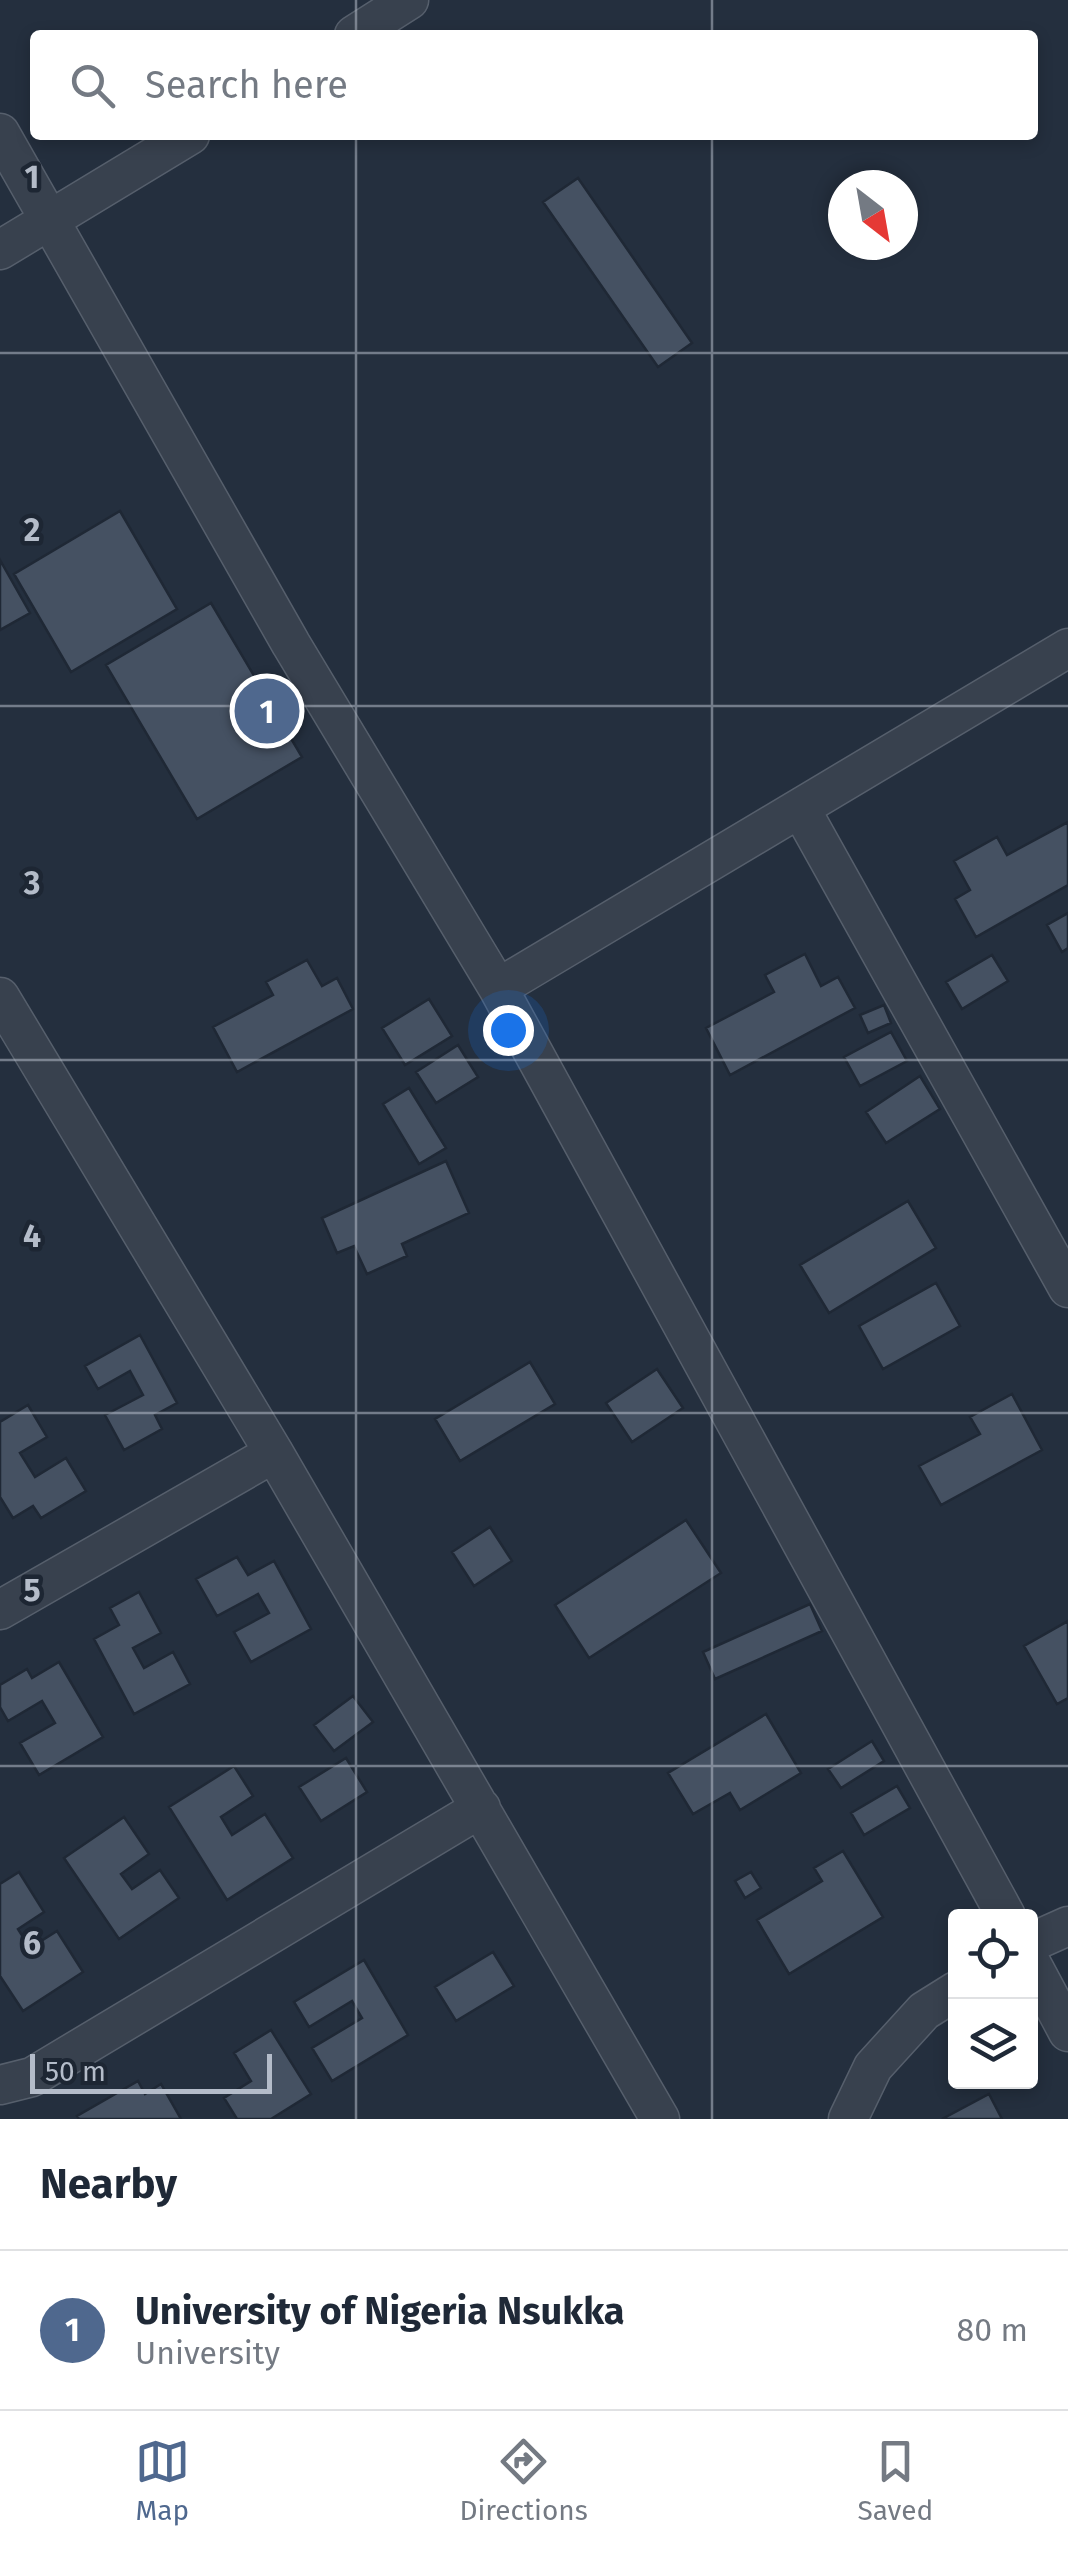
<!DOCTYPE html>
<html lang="en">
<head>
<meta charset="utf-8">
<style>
	body { margin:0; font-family:"Fira Sans",sans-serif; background:#f6f6f7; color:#1f2937 }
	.controls { position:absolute; right:30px; bottom:30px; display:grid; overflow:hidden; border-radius:10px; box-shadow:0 5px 15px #0003 }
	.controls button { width:90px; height:90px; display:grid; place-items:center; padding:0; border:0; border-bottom:2px solid #e0e1e3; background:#fff; color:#1f2937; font:50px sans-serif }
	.compass { position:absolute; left:828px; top:170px; width:90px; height:90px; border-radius:50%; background:#fff; box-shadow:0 5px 15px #0003; rotate:149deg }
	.scale { position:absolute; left:30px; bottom:25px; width:242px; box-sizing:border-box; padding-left:10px; border:5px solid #b4bcc9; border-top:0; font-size:28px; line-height:35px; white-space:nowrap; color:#b4bcc9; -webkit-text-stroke:8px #1d2633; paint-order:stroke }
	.you { position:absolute; left:508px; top:1030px; width:35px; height:35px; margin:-25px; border:8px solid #fff; border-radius:50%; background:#1a73e8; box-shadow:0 0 0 15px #1a73e833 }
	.badge { display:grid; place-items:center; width:65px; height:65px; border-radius:50%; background:#4f688e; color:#fff; font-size:32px; font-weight:700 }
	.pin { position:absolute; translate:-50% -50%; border:5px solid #fff; box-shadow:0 2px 10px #0006 }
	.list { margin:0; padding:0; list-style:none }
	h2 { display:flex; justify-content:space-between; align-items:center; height:130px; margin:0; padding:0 40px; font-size:42px }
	h2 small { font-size:32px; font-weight:400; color:#747a83 }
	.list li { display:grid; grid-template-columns:65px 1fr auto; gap:30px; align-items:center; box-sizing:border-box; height:160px; padding:0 40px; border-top:2px solid #e0e1e3 }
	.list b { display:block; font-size:38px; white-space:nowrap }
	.list p { margin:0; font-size:32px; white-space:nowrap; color:#747a83 }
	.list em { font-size:32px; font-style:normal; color:#747a83 }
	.icon { flex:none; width:55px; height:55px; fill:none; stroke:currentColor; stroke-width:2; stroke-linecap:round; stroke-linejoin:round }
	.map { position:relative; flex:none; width:1068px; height:2119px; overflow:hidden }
	.search { position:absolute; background:#fff; box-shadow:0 5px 15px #0003; left:30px; right:30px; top:30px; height:110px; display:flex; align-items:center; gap:25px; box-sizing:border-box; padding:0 35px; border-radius:10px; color:#747a83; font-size:38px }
	.sheet { height:290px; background:#fff }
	nav { display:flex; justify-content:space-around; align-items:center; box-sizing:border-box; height:140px; border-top:2px solid #e0e1e3; background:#fff; font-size:28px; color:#747a83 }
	nav a { display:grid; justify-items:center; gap:5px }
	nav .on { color:#4f688e }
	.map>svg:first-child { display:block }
	.building { fill:#455162; stroke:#1f2835; stroke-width:2.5 }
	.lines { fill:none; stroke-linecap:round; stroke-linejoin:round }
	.minor-casing { stroke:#565f6c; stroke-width:41 }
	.minor { stroke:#38414e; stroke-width:38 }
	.grid { fill:none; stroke:#b4bcc9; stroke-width:2.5; stroke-opacity:0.55 }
	.grid-label { font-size:32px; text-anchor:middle; font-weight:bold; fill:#b4bcc9; stroke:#1d2633; stroke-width:9; stroke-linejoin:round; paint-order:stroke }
</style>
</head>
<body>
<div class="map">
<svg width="1068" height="2119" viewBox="0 0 1068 2119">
	<rect width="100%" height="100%" fill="#242f3e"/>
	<!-- building -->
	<path class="building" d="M578,178l114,165 -34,24 -115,-165z
		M120,511l57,98 -106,63 -57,-98z
		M0,560l30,53 -30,17z
		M211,603l91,154 -105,62 -91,-154z
		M1068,822v63l-92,52 -21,-38 15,-9 -16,-29 43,-24 10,18z
		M1068,913v35l-6,4 -15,-27z
		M805,954l16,32 17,-9 17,31 -125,67 -24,-47 68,-36 -9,-17z
		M992,955l16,26 -46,28 -16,-27z
		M307,960l15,26 15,-8 16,31 -116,63 -24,-45 60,-32 -7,-13z
		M429,999l23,37 -47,29 -23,-37z
		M884,1005l7,18 -23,10 -8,-18z
		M891,1032l16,29 -47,25 -16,-29z
		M458,1045l20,32 -42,26 -20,-31z
		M920,1076l20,33 -54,34 -20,-31z
		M409,1088l37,60 -27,16 -36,-60z
		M446,1161l23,52 -67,31 5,12 -40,18 -13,-28 -17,7 -15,-35z
		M908,1201l28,47 -107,65 -29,-48z
		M936,1283l24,43 -77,43 -24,-43z
		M140,1335l37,68 -22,12 7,14 -38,21 -19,-35 38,-20 -13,-24 -32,18 -13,-23z
		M530,1362l25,42 -95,57 -25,-42z
		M657,1369l26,39 -51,34 -26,-39z
		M1012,1394l30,56 -101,55 -22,-39 61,-32 -10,-17z
		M28,1405l19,32 -27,16 15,24 31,-19 20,33 -45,27 -8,-12 -20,12 -13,-21v-75z
		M686,1520l35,53 -132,85 -34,-53z
		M490,1527l22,34 -38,25 -22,-34z
		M237,1557l11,18 26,-14 37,68 -60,33 -17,-30 35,-19 -11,-19 -41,22 -21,-37z
		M139,1592l22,41 -28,15 11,20 29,-16 17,32 -56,30 -40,-75 25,-14 -9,-17z
		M810,1604l12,27 -107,48 -12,-27z
		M1068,1621v77l-11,6 -33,-58z
		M59,1662l44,75 -64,38 -19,-32 35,-20 -13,-22 -34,20 -8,-14v-22l27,-16 5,9z
		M353,1696l20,26 -39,29 -20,-26z
		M766,1714l35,59 -61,37 -10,-17 -37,21 -25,-41z
		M872,1741l12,20 -43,27 -13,-19z
		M346,1758l21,34 -46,29 -22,-34z
		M234,1766l19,30 -32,21 11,18 33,-21 28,44 -66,42 -58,-93z
		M897,1786l13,22 -46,27 -13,-22z
		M124,1817l25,37 -28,20 11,15 28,-19 19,28 -60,41 -55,-81z
		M843,1851l40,66 -94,57 -32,-54 65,-39 -8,-13z
		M19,1872l25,40 -26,17 12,19 27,-17 26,41 -60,39 -23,-35v-92z
		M751,1872l10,16 -16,10 -10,-17z
		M493,1952l21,34 -58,35 -21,-34z
		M364,1960l44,75 -76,46 -20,-33 50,-30 -10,-17 -43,26 -15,-25z
		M271,2030l40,64 -40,25h-34l-13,-21 27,-17 -17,-28z
		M138,2081l7,13 16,-10 20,35h-102l-2,-3z
		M989,2094l13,25h-60z"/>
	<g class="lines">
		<!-- minor casing -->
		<g class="minor-casing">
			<path id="minor" d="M354,35l55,-35
				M0,133l291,511 207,344 508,928
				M0,250l190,-115
				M800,808l268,480
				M498,988l570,-340
				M0,997l274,456 386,666
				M0,1610l274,-157
				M1030,1943l38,-17
				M1030,1961l38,71
				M0,2085l32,-8 449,-269
				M848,2119l25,-52 51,-56 32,-20"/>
		</g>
		<!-- minor -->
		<use href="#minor" class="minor"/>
	</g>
	<!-- grid -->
	<path class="grid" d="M356,0v35M712,0v35M356,135v1984M712,135v1984M0,353h1068M0,706h1068M0,1060h1068M0,1413h1068M0,1766h1068"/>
	<g class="grid-label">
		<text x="32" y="188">1</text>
		<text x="32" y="541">2</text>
		<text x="32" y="894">3</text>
		<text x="32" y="1247">4</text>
		<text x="32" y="1601">5</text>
		<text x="32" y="1954">6</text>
	</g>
</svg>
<div class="controls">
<button><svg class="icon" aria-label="locate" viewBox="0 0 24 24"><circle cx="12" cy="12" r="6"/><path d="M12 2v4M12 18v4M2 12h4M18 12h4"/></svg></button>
<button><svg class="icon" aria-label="layers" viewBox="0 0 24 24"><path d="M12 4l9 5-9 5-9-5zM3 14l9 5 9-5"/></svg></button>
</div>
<svg class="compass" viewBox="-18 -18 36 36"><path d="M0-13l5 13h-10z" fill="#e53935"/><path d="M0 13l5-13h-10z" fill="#747a83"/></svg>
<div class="scale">50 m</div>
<div class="you"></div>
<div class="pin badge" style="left:267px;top:711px">1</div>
<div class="search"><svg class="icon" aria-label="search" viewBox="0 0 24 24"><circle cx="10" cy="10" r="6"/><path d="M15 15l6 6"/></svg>Search here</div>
</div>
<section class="sheet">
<h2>Nearby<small></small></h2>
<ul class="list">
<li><span class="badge">1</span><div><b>University of Nigeria Nsukka</b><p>University</p></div><em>80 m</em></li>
</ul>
</section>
<nav>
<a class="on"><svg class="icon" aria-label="map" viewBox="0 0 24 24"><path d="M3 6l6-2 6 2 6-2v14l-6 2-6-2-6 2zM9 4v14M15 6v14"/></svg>Map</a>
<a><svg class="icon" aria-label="directions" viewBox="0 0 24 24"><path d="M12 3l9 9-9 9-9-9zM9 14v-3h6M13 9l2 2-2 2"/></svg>Directions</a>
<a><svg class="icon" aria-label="saved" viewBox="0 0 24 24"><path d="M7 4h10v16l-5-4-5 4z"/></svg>Saved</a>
</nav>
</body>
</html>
